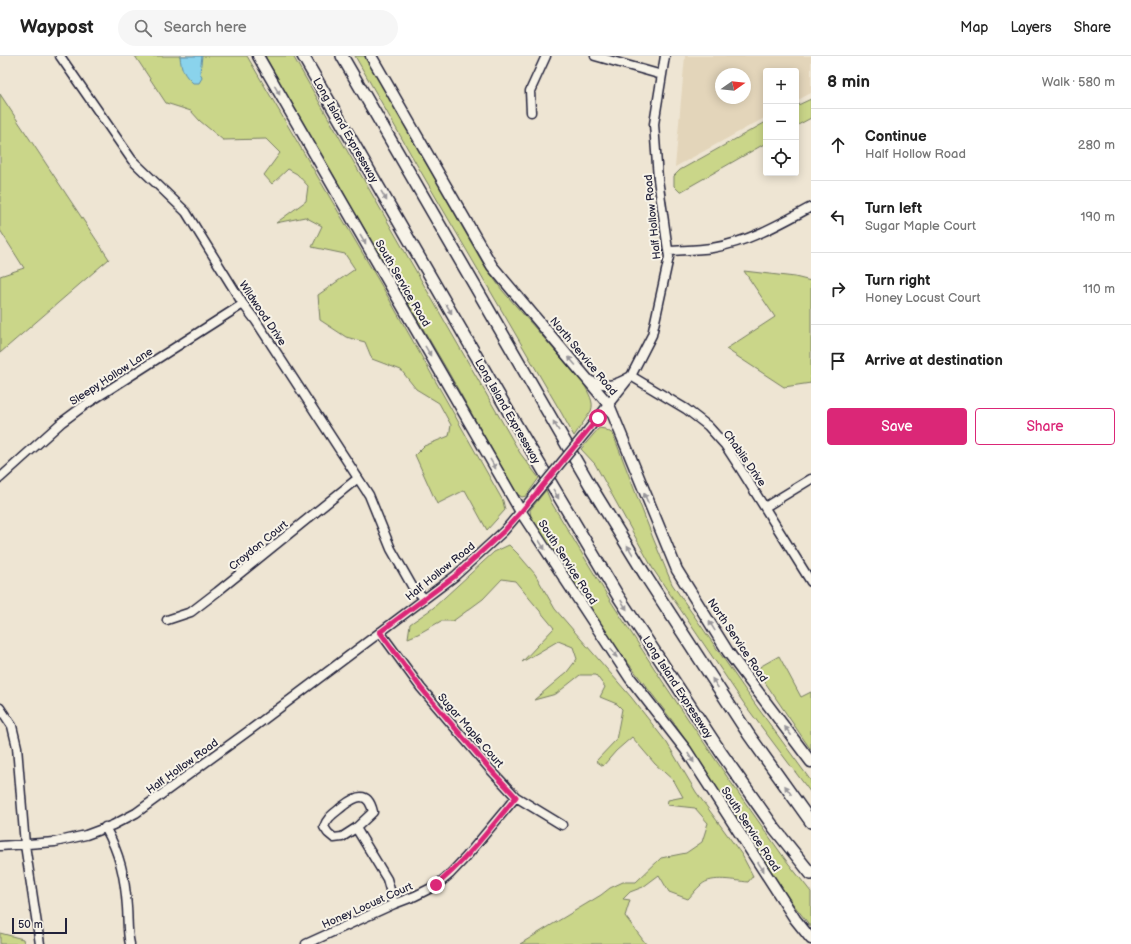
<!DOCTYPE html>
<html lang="en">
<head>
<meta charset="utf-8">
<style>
	body { margin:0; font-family:"Balsamiq Sans",sans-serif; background:#f6f6f6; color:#222 }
	.controls { position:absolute; right:12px; top:12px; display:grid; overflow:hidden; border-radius:4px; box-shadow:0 2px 10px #0003 }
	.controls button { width:36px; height:36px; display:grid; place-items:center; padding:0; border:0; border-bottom:1px solid #e0e0e0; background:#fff; color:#222; font:20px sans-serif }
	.compass { position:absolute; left:715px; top:12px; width:36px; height:36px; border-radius:50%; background:#fff; box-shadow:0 2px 10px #0003; rotate:76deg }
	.scale { position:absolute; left:12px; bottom:10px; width:55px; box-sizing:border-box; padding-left:4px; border:2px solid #22223b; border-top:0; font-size:11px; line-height:14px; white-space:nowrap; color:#22223b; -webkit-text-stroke:3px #f7f3e8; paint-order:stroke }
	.stop { position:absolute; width:12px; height:12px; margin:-9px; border:3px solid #db2777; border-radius:50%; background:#fff }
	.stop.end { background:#db2777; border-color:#fff; box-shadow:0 1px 4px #0008 }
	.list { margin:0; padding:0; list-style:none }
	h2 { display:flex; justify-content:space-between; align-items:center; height:52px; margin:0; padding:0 16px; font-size:17px }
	h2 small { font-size:13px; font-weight:400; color:#767676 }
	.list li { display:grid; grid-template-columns:26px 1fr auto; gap:12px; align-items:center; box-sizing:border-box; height:72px; padding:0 16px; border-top:1px solid #e0e0e0 }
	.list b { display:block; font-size:15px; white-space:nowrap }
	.list p { margin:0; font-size:13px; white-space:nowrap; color:#767676 }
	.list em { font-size:13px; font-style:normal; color:#767676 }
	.actions { display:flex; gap:8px; padding:12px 16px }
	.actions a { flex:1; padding:9px 0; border:1px solid #db2777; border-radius:4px; text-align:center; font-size:14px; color:#db2777 }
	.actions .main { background:#db2777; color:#fff }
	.icon { flex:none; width:22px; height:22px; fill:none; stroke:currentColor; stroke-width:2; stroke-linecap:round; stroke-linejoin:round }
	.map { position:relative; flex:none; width:811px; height:888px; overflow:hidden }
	header { display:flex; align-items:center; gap:24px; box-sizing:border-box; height:56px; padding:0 20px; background:#fff; border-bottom:1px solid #e0e0e0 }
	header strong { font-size:19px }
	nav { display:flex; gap:22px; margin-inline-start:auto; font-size:14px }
	.search { width:280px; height:36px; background:#f6f6f6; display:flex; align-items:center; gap:10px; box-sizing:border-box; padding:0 14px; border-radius:22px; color:#767676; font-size:15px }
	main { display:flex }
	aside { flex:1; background:#fff }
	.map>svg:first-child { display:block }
	.built { fill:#e3d5ba; fill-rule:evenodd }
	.green { fill:#cad689; stroke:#767c62 }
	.water { fill:#8ad3ec; stroke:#608ca5 }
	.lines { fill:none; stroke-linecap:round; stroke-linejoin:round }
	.minor-casing { stroke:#22223b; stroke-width:11 }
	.major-casing { stroke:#22223b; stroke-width:13 }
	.highway-casing { stroke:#22223b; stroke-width:14 }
	.minor { stroke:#f7f3e8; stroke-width:8 }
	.major { stroke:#f7f3e8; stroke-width:10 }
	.highway { stroke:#f7f3e8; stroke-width:11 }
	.minor-bridge-casing { stroke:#22223b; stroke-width:11; stroke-linecap:butt }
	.minor-bridge { stroke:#f7f3e8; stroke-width:8 }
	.oneway { fill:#97959a }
	.route { stroke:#db2777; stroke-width:5 }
	.labels { text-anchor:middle; stroke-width:4; stroke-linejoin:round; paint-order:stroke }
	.street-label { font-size:11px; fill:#22223b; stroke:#f7f3e8 }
</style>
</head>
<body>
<header>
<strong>Waypost</strong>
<div class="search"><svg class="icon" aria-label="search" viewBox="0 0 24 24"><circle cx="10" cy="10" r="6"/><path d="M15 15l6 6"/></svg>Search here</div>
<nav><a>Map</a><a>Layers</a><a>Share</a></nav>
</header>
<main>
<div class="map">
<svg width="811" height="888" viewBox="0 0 811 888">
	<rect width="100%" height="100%" fill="#eee5d3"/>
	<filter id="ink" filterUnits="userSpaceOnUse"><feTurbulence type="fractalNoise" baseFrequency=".025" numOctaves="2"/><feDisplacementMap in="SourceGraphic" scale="8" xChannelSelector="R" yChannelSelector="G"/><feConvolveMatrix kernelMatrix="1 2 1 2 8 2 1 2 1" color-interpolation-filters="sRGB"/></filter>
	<g filter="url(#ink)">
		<!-- built -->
		<path class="built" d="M685,0h126v37l-15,8v-30h-30v46l-91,50zM721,18h24v24h-24z"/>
		<!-- green -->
		<path class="green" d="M135,0h112l136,232 120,213 2,9 -18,20 -22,-40 -28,14 -22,-49 9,-9 25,-10 2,-11 -12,-22 -23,-14 -15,-19 -29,-11 -7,-17 -19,-5 -26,-17 -2,-25 37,-26 -10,-15 -33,-7 10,-21 -17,-9 -29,6 30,-22 2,-15 -11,-12 -9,-5 -16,15 -8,-9 16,-22 -14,-14 -43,1 -23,-19 -9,-10 -25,-8z
			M265,0h28l227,397 19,25 -13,18 -4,1 -5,-3 -71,-126 -92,-157z
			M355,0h10l119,209 18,25 82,94c4,9 11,18 7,27l-17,25 -12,-22 -145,-249z
			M0,38l109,165 -109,94v-77l24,-8 -24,-38z
			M811,43v19l-15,8v-20z
			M766,66v21l-86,49 -6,-6v-10l6,-6z
			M744,215l51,6 16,4v102l-27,4 -58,-38 49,-32z
			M599,372l6,1 8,5 40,104 19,46 83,120 56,77v12l-66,-88 -92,-136 -58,-105 -14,-15z
			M546,434l5,12 59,98 53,82 67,99 55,78 26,33v35l-21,-27 -116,-177 -87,-114 -56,-91 -1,-8z
			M509,489l9,9 17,20 20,35 76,88 36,46 29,49 46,63 11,21 -5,6c-13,-1 -36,-7 -47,3 -5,4 -9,10 -13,14l-19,-7 -10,-17 -16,12 -13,5 -7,7 7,1 -5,16 21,28h-126l81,-49 9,-7 13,-6h13l25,-24 25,-5 16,-11 6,-19 -13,-15 -28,-3 1,-5 15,-3 -9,-16 -19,-17 -23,-27 -16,14 -13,15 -7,-5 20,-21 6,-31 -5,-5 -17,-7 5,-10 -9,-12h-16l-24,19 -22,6 33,-28 10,-13 -4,-12 -15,-6 -36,21 32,-34 -39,-47 -13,-2 -19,20 -30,22h-12l-23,13 -10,4 2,-14 23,-16 61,-56z
			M779,600l22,41 10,-5v58l-55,-81z
			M0,877l23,6 1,5h-24z"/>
		<!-- water -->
		<path class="water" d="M180,0h22l-2,16 2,6 -3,5h-6c-9,-8 -12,-14 -13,-27z"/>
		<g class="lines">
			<!-- minor casing -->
			<g class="minor-casing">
				<path id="minor" d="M60,0l72,104 54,52 57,92 13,17 113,174 22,54 21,37 12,12
					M595,0l67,19
					M531,56l-1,-21 16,-35
					M669,195c14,-1 29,-1 43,-3 36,-6 68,-24 99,-41
					M588,324c21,7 24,7 43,-4l55,33 22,17 17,19 15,23 71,114
					M588,374l43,-54 21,-41 17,-78 -11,-78 -4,-55 11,-68
					M0,422l62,-56 23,-17 158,-101
					M765,451l46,-28
					M167,564l24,-8 26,-20 141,-114
					M380,576l41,56 68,80 27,29 46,28
					M0,652l12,18 5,21 8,98 15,99
					M105,771c15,27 20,50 22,80 1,13 0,25 3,37
					M356,772l-14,9 -8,1 -6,-5 -4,-6c3,-10 11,-14 19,-21 13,-10 25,-16 30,6l-17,16 31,51 7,25
					M0,790l55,-4 31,-7 27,-10 23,-12 118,-86 201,-151 49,-45 29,-34
					M306,888l88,-40 21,-8 22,-11 13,-11 16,-17 50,-60"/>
			</g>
			<!-- major casing -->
			<g class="major-casing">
				<path id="major" d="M258,0l263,456 109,166 56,72 109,169 16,20
					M371,0l121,210 117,139 68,165 51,82 83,110"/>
			</g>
			<!-- highway casing -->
			<g class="highway-casing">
				<path id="highway" d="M303,0l208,360 107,180 104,158 53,75 36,45
					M342,0l248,429 57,93 102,157 62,87"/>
			</g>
			<!-- minor -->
			<use href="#minor" class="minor"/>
			<!-- major -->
			<use href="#major" class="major"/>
			<!-- highway -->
			<use href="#highway" class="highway"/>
			<!-- minor-bridge casing -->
			<g class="minor-bridge-casing">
				<path id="minor-bridge" d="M533,441l55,-67"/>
			</g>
			<!-- minor-bridge -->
			<use href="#minor-bridge" class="minor-bridge"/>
		</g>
		<!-- one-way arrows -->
		<defs><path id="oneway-solid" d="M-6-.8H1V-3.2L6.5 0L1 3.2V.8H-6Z"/></defs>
		<g class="oneway">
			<use href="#oneway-solid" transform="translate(277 34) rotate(60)"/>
			<use href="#oneway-solid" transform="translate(384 140) rotate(60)"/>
			<use href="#oneway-solid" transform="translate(363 183) rotate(60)"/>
			<use href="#oneway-solid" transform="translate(449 253) rotate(60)"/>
			<use href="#oneway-solid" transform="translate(428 295) rotate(60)"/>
			<use href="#oneway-solid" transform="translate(572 305) rotate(-130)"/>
			<use href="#oneway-solid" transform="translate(556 370) rotate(-120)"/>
			<use href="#oneway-solid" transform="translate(493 408) rotate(60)"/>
			<use href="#oneway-solid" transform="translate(556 438) rotate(60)"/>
			<use href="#oneway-solid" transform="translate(646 442) rotate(-113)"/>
			<use href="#oneway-solid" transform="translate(542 489) rotate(57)"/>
			<use href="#oneway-solid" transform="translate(630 494) rotate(-121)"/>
			<use href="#oneway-solid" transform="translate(624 549) rotate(57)"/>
			<use href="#oneway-solid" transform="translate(712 570) rotate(-122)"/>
			<use href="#oneway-solid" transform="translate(614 597) rotate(57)"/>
			<use href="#oneway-solid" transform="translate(715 627) rotate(-124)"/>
			<use href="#oneway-solid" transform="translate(788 675) rotate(-127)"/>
			<use href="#oneway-solid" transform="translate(691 702) rotate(57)"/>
			<use href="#oneway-solid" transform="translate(788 734) rotate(-125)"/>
			<use href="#oneway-solid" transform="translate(761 811) rotate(57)"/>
		</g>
	</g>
	<g class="lines" filter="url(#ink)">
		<!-- route -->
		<path class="route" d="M436,829c31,-25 55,-58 80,-88l-27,-29 -68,-80 -41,-56 75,-56 49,-45 17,-19 77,-94"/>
	</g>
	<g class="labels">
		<!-- street labels -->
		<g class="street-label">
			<text transform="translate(346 74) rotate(60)" y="4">Long Island Expressway</text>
			<text transform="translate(652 161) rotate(-96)" y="4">Half Hollow Road</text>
			<text transform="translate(403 227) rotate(60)" y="4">South Service Road</text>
			<text transform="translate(263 257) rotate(56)" y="4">Wildwood Drive</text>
			<text transform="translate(584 300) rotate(50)" y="4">North Service Road</text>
			<text transform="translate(111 320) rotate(-33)" y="4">Sleepy Hollow Lane</text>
			<text transform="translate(508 355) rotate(60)" y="4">Long Island Expressway</text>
			<text transform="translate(745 402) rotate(55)" y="4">Chablis Drive</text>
			<text transform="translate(258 489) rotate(-39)" y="4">Croydon Court</text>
			<text transform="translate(568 506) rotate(57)" y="4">South Service Road</text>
			<text transform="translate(440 515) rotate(-39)" y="4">Half Hollow Road</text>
			<text transform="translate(738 584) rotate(56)" y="4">North Service Road</text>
			<text transform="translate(678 631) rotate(57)" y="4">Long Island Expressway</text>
			<text transform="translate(471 674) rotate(49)" y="4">Sugar Maple Court</text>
			<text transform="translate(182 710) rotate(-36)" y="4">Half Hollow Road</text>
			<text transform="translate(751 773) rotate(57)" y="4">South Service Road</text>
			<text transform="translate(367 849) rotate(-24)" y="4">Honey Locust Court</text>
		</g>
	</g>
</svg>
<div class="controls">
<button>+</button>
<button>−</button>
<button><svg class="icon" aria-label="locate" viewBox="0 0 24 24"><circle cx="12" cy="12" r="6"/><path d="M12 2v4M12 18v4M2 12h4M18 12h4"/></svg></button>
</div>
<svg class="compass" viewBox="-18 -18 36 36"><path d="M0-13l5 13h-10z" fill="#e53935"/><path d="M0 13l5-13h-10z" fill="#767676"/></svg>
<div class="scale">50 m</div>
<div class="stop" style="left:598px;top:362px"></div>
<div class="stop end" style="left:436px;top:829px"></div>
</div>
<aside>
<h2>8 min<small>Walk · 580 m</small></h2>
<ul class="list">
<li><svg class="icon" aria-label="ahead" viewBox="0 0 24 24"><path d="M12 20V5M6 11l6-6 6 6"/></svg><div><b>Continue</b><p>Half Hollow Road</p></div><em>280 m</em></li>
<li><svg class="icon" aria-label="left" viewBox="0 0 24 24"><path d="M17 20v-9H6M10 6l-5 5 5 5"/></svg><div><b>Turn left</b><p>Sugar Maple Court</p></div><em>190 m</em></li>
<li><svg class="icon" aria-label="right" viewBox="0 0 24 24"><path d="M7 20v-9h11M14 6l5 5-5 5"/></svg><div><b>Turn right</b><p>Honey Locust Court</p></div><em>110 m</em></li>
<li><svg class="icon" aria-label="arrive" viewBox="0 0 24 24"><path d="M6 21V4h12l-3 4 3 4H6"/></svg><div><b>Arrive at destination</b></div></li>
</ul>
<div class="actions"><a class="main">Save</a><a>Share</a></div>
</aside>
</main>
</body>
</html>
